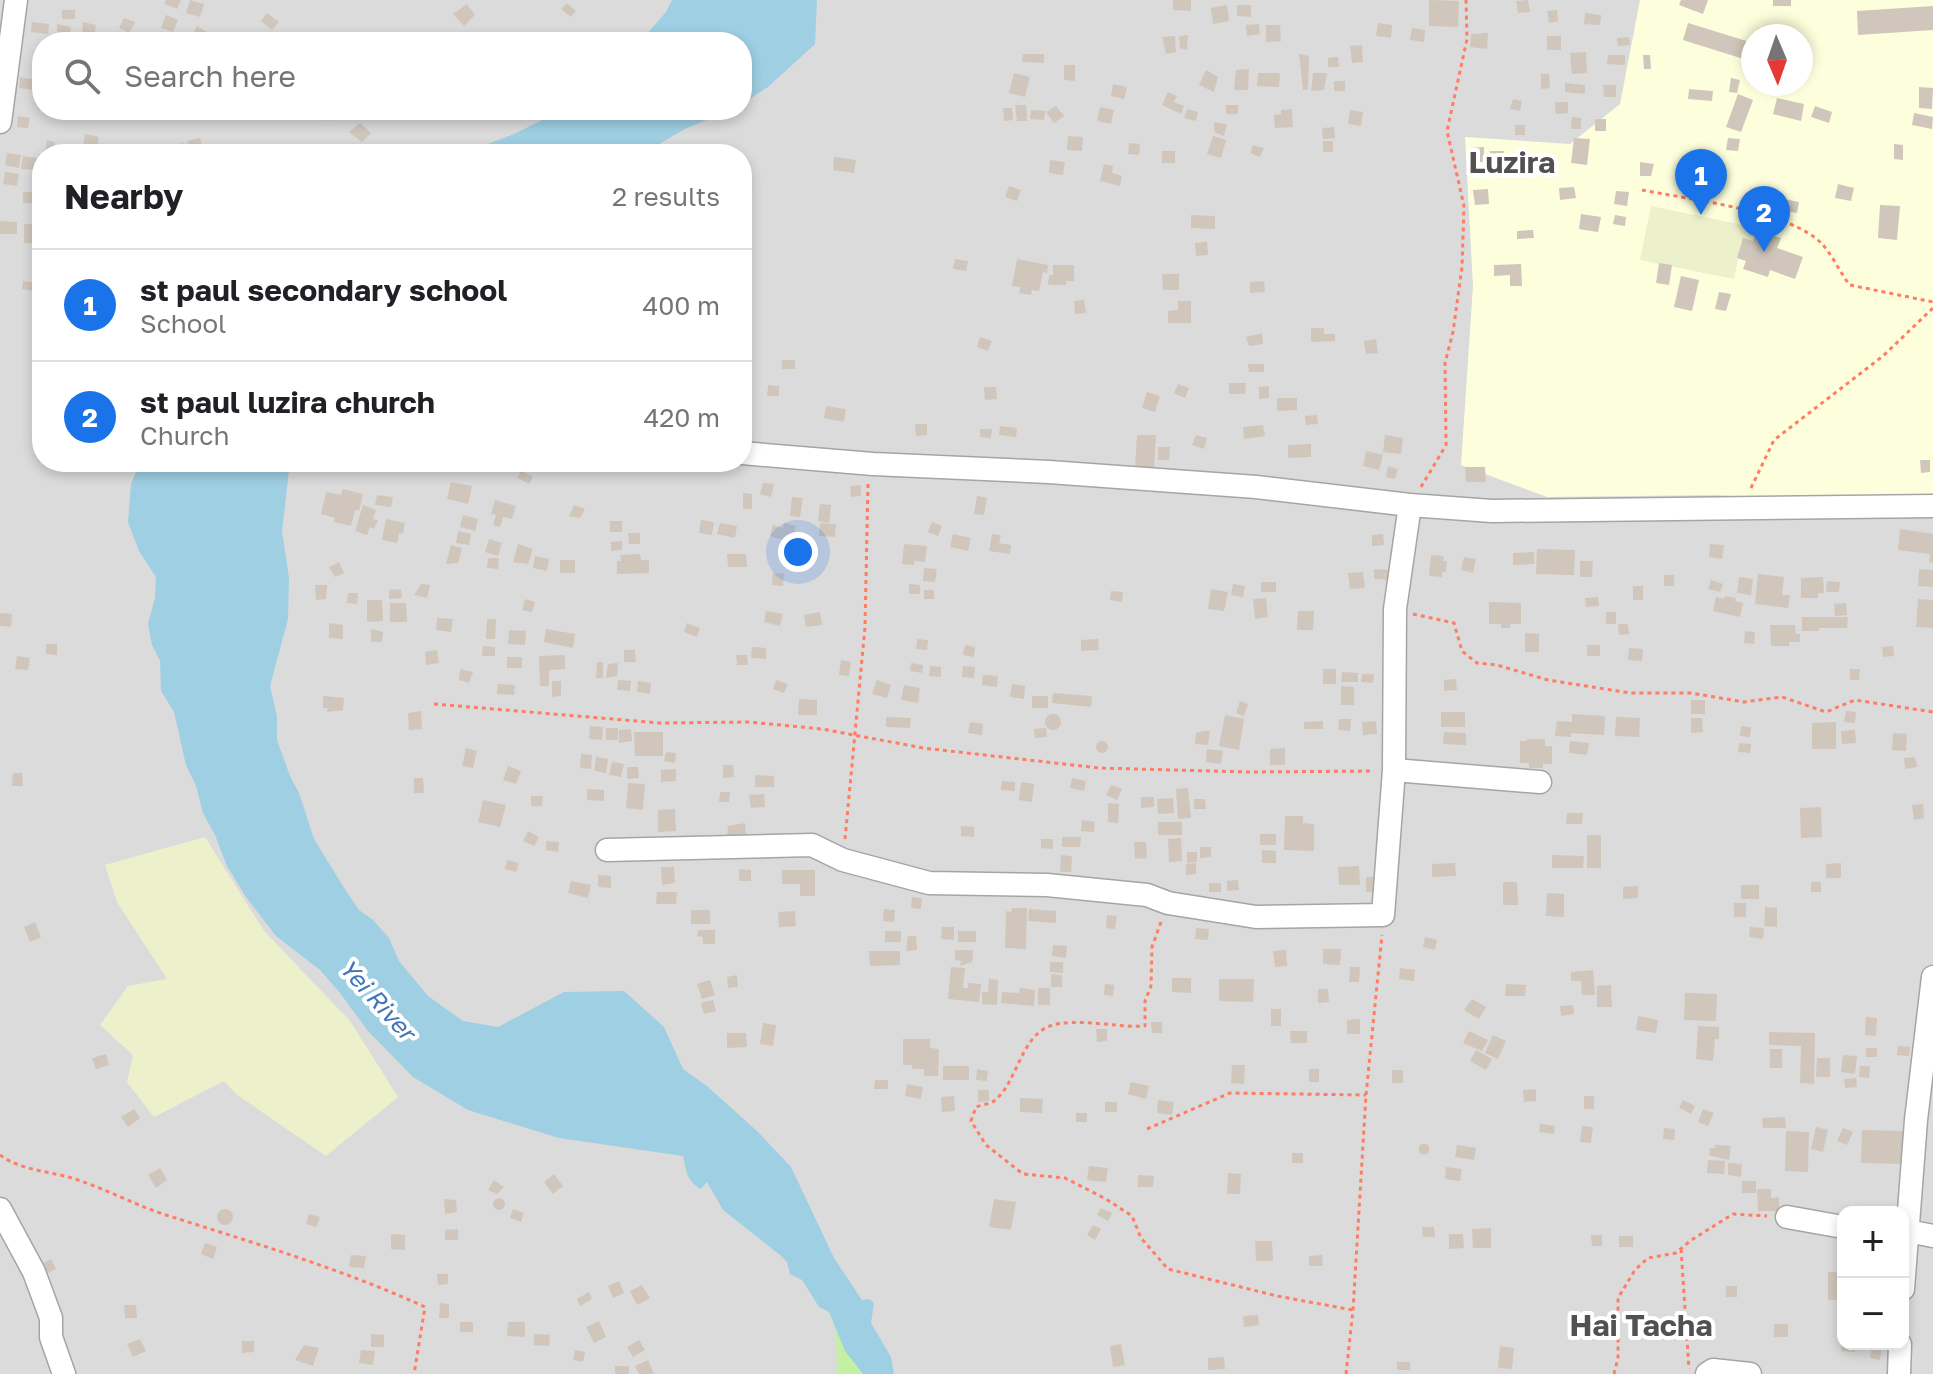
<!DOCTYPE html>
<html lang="en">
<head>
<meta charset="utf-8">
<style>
	body { margin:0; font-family:"Golos Text",sans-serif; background:#f2f2f2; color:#202124 }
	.controls { position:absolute; right:24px; bottom:24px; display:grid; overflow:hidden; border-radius:16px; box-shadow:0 4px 12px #0003 }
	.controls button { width:72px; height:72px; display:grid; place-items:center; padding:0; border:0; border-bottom:2px solid #e0e0e0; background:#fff; color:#202124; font:40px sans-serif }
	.compass { position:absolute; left:1741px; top:24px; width:72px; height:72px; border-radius:50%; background:#fff; box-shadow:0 4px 12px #0003; rotate:178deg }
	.you { position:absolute; left:798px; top:552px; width:28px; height:28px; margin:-20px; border:6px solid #fff; border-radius:50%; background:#1a73e8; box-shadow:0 0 0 12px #1a73e833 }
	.badge { display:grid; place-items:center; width:52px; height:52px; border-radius:50%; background:#1a73e8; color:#fff; font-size:26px; font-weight:700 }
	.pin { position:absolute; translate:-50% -66px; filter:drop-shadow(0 2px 4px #0008) }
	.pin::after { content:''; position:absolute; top:42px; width:28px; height:24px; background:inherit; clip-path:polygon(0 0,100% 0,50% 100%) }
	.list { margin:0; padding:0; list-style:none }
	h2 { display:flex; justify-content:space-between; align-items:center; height:104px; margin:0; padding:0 32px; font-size:34px }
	h2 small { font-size:26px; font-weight:400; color:#757577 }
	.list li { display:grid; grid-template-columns:52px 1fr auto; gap:24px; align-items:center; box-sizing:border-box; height:112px; padding:0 32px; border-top:2px solid #e0e0e0 }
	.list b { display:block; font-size:30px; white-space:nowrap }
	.list p { margin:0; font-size:26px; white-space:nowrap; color:#757577 }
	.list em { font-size:26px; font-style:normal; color:#757577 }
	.icon { flex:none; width:44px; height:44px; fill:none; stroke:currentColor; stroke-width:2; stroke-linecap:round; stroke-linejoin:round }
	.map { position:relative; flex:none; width:1933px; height:1374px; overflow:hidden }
	.search { position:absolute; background:#fff; box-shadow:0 4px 12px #0003; left:32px; top:32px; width:720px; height:88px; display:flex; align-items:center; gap:20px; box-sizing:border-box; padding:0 28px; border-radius:32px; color:#757577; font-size:30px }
	.panel { position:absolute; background:#fff; box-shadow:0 4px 12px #0003; left:32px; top:144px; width:720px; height:328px; border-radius:32px }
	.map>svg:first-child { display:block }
	.residential { fill:#dcdbdb; fill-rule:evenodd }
	.education { fill:#fdffdc; fill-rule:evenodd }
	.farmland { fill:#ecf1cc }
	.grass { fill:#c4f0a3 }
	.water { fill:#9ecfe2 }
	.building { fill:#d0c6bb }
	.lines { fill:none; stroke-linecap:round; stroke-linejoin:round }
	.minor-casing { stroke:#a5a5a5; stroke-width:25 }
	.path { stroke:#ff7d64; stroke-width:3; stroke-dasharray:4 4; stroke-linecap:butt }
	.minor { stroke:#fff; stroke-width:22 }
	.labels { text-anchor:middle; stroke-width:8; stroke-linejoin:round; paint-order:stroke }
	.water-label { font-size:24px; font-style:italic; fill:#4075b7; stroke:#fff }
	.district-label { font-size:30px; font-weight:bold; fill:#515151; stroke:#fff }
</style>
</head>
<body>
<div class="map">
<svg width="1933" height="1374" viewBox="0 0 1933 1374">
	<rect width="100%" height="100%" fill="#f0ece3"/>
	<!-- residential -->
	<path class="residential" d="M0,0h1933v1374h-1933zM1753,36h48v48h-48zM42,42h700v68h-700zM42,154h700v308h-700zM1843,1212h60v132h-60z"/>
	<!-- education -->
	<path class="education" d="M1640,0h293v502l-96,1 -121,-8 -169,2 -86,-32 12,-179 -8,-149 105,7 50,-40zM1753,36h48v48h-48z"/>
	<!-- farmland -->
	<path class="farmland" d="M1651,206l117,24 -3,14 -23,-4 -8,39 -94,-19z
		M205,837l59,94 86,90 48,76 -72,59 -90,-62 -12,-13 -70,36 -27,-35 6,-27 -33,-30 28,-39 39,-7 -50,-77 -12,-37z"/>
	<!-- grass -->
	<path class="grass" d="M836,1329l9,22 18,23h-26z"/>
	<!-- water -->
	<path class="water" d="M672,0h145l-2,44 -47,43 -26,17v-62h-102l26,-30z
		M562,110h168l-45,19 -43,25h-181l53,-20z
		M156,462h134l-8,69 7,47 -1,41 -18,67 7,31v23l13,36 9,17 15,46 32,52 13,19 14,10 16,18 10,23 29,35 35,25 35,6 66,-35 60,-1 40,36 19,42 25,18 50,45 33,35 43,91 28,42 7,-1 5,4 -3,20 20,34 3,17h-31l-18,-23 -16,-39 -10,-5 -17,-27 -12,-6 -3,-12 -7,-7 -57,-45 -16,-28 -6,7c-14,-7 -15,-19 -18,-33l-124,-18 -91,-28 -55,-33 -45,-46 -28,-38 -20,-23 -44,-34 -30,-39 -19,-31 -12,-31 -12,-22 -7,-27 -10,-21 -12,-53 -13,-21 -1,-30 -8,-16 -4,-21 7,-26 1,-21 -17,-26 -11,-29 3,-38 5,-12z"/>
	<!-- building -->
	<path class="building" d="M166,0h15l-4,9 -13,-5z
		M190,0l14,4 -4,13 -14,-4z
		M1173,0h18v11l-18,-1z
		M1429,0l30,1 -1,26 -29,-1z
		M1528,0l2,12 -12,1 -2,-12z
		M1681,0h27l-5,14 -24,-9z
		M1773,0h18v6h-18z
		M567,3l9,8 -5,6 -10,-8z
		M467,4l8,11 -11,11 -11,-12z
		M1227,5l2,16 -16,3 -2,-16z
		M1237,5h14v12l-14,-1z
		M1933,6v24l-75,5 -1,-24z
		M62,10h13v9h-13z
		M1557,10l1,11 -9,2 -2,-12z
		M267,13l12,9 -7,8 -11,-9z
		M1585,13l16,2 -1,10 -16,-1z
		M166,15l12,5 -5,12 -12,-4z
		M124,18l11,4 -6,11 -10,-5z
		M32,22l17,2 -1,10 -17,-2z
		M83,22l13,3 -2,13 -12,-2z
		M1378,23l14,2 -1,13 -15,-2z
		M1688,23l65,20v19l-70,-22z
		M57,24l14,3 -1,10 -13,-4z
		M1259,24l1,10 -13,2 -1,-11z
		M1266,25h14l1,16 -15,1z
		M197,26l10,6 -4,8 -10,-6z
		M1412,28l13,2 -1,12 -14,-2z
		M1488,33l-1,16 -17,-2 1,-13z
		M1188,35l-1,15 -7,-2 -1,-12z
		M1175,36l1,16 -10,2 -4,-17z
		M1547,36h14v14h-14z
		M1629,37l1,8 -12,1 -1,-8z
		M1362,45l1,17 -11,1 -2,-17z
		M1586,52l1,21 -15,1 -2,-21z
		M1023,54h21v9l-22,-1z
		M1299,54l10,2 -1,34h-5z
		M1608,55h17v10l-18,-1z
		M1643,55h7l1,14h-7z
		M1338,57l1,10h-11v-9z
		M1064,65h11v16l-11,-1z
		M1249,69l-1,21h-14l2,-20z
		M1206,70l12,7 -4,15 -15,-7z
		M1014,73l16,4 -5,20 -16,-4z
		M1258,73h22l-1,14 -22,-1z
		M1313,73h14l-3,17 -13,1z
		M1541,74h8l1,14 -9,1z
		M20,77l22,4v10l-23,-3z
		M1731,78l9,2 -3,13 -8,-1z
		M1334,81h11v10h-11z
		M1565,83l20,2v9l-20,-2z
		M1113,84l14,3 -3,12 -13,-3z
		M1603,85h13v12h-12z
		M1919,87l14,1 -1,21 -13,-1z
		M1689,89l24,2 -1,10 -24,-2z
		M1168,92l9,4 -3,6 10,4 -3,8 -19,-9z
		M1738,94l15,6 -12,32 -15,-5z
		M1777,98l27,6 -3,17 -28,-7z
		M1513,99l9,2 -2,10 -10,-2z
		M1555,102h13v11l-12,1z
		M1015,105h11l1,16h-10z
		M1226,105h12v9h-12z
		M1056,106l8,10 -10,7 -8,-11z
		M1815,106l17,6 -3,11 -18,-6z
		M1100,107l14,3 -3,14 -14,-3z
		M1003,108h9l1,12 -9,1z
		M1187,109l11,3 -2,9 -12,-3z
		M1292,109l1,18 -18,1 -1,-13 7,-1v-4z
		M322,110h11l-4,11 -11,-4z
		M1031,110l14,1 -1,9 -14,-1z
		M1350,110l13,2 -2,14 -13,-2z
		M1914,113l19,4 -1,12 -20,-4z
		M18,116l12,2 -2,10 -11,-1z
		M1572,117l9,1v11h-10z
		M1595,119h11v12h-11z
		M1214,122l13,2 -3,12 -10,-4z
		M360,123l11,10 -9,9 -13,-10z
		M1515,125h10v10h-10z
		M1334,127l1,11 -12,1 -1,-11z
		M85,134l14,3 -2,12 -14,-2z
		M1068,136l15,1 -1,14 -15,-1z
		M1213,136l13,4 -5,18 -14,-4z
		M200,138l3,13 -12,3 -4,-13z
		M1574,138l16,1 -3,26 -16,-2z
		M1728,138l12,1 -2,12 -12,-1z
		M47,140l8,2 -2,12h-8z
		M1323,141h10v11h-10z
		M183,143l4,11h-20l-1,-7z
		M1129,143l11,1 -1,11 -11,-1z
		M1894,144l9,1v15l-9,-1z
		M1253,145l11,3 -4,9 -10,-4z
		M61,146l16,4 -2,4h-16z
		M1484,147v15h-14v-14z
		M1162,151h13v12h-13z
		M1490,151h14v11h-14z
		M7,153l14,2 -2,13 -14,-3z
		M23,156l15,2 -2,12 -15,-1z
		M834,157l22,3 -2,13 -21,-3z
		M1050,160l15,2 -2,13 -14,-2z
		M1640,162l14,2 -3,12h-11z
		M1519,163v11h-13v-10z
		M1104,164l9,2 -1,7 10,3 -2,10 -20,-5z
		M5,172l14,2 -2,12 -14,-2z
		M1838,184l16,4 -3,13 -16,-3z
		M1009,186l12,4 -4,11 -12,-4z
		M1574,187l2,11 -16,2 -1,-12z
		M1488,189l1,15 -14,1 -2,-15z
		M1616,191l13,1 -2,14 -13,-2z
		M23,192h12v11h-12z
		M1779,198l20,4 -2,11 -20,-4z
		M1880,205l20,1 -3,34 -19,-2z
		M1581,214l20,3 -3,15 -19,-3z
		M1191,215l24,1v13l-24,-1z
		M1615,215l11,2 -1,9 -12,-2z
		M0,221l17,1v12h-17z
		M24,224h14v19h-14z
		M1533,230l1,8 -17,1v-8z
		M1757,230l24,8 -4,10 26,9 -8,22 -25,-9 -2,7 -25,-8 3,-8 -9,-3 6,-20 10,3z
		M1207,242l1,13 -12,1 -1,-13z
		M955,259l13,2 -2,10 -13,-2z
		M1017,259l31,6 -1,8 -4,-1 -4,19 -7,-1 -1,5 -12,-2 1,-6 -8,-1z
		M1659,263l13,2 -3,20 -13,-2z
		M1521,264l1,22h-12v-11l-16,1v-11z
		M1053,265h21v16h-8v4h-18l1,-10h4z
		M1162,274h17v16h-16z
		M1681,276l18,4 -7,31 -18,-4z
		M23,281l14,2 -1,8 -14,-2z
		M1264,281l1,11 -15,1v-11z
		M1719,292l12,2 -5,17 -11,-2z
		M1084,300l2,13 -11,1 -1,-13z
		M1178,301h13v22h-23v-12l10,-1z
		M1311,328h13v6h11v7l-24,1z
		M1262,333l1,11 -14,2 -3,-9z
		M980,337l12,4 -4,10 -11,-4z
		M1376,339l2,14 -12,1 -2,-13z
		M782,360h13v9h-13z
		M1248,364h16v8h-15z
		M1229,383h17l-1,11h-16z
		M1178,384l11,4 -4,10 -11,-5z
		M768,385l11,1v10h-12z
		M1269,386v12l-10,1v-12z
		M984,387h12l1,12 -12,1z
		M1147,392l13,4 -5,16 -13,-4z
		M1277,398h20v12l-20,1z
		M826,406l20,3 -2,13 -20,-4z
		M1317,415l1,9 -12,1 -1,-9z
		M915,424h12v11l-11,1z
		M1263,425l2,11 -21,3 -1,-12z
		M1000,426l17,2 -1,9 -17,-2z
		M980,429h12l-1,9 -11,-1z
		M1137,435h19l-2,34 -19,-1z
		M1196,435l11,3 -3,11 -12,-4z
		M1385,435l18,3 -2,16 -18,-2z
		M1311,444v13l-23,1v-13z
		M1158,447h12l-1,13h-11z
		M1366,451l17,4 -4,15 -16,-4z
		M1920,460h10v12l-9,1z
		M1388,466l10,3 -3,10 -9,-2z
		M1465,467h20l1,15h-20z
		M521,471l12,6 -4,7 -12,-6z
		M451,482l21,4 -4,18 -21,-5z
		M763,483l11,1 -3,13 -11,-3z
		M861,485v11l-10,1 -1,-11z
		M343,489l20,5 -4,17 -4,-1 -4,16 -17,-4 1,-4 -14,-4 5,-22 15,3z
		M743,493l9,1v15h-9z
		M377,495l16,2 -2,10 -16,-2z
		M977,496l10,2 -3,17 -10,-1z
		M792,497l11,1 -3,19 -10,-1z
		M495,500l21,6 -4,13 -9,-2 -3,10 -7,-2 3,-10 -5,-1z
		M820,504l11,1 -2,18 -11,-2z
		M363,505l13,5 -3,9 5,1 -4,9 -4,-2 -3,8 -12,-4z
		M574,505l11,4 -5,9 -11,-2z
		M463,515l15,4 -3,12 -15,-4z
		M386,519l19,4 -2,11 -4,-1 -2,10 -15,-3z
		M701,520l13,2 -2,13 -13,-2z
		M610,521h12v11h-12z
		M932,522l10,4 -4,10 -10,-4z
		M720,523l17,3 -2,12 -18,-4z
		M784,523l12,3 -2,5 11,3 -3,11 -32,-9 3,-11 10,3z
		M820,523l16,1 -1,13 -16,-1z
		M1900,529l33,5v29l-4,-1 1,-8 -32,-4z
		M458,531l13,3 -2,11 -13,-2z
		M628,533h12v11h-11z
		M953,534l18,4 -3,13 -18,-4z
		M992,534l9,1 -2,8 12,2 -1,9 -21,-3z
		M1383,534l1,11 -12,1v-11z
		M489,539l13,4 -4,13 -13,-4z
		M622,541v9l-11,1v-9z
		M518,544l15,5 -5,15 -15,-2z
		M904,544l23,2 -2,16 -11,-1v4l-12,-1z
		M1710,544l14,1 -2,14 -13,-2z
		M451,545l11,3 -4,15 -12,1z
		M1537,549l38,1 -1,25 -38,-1z
		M1534,552v12l-21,1v-12z
		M640,554l1,6h8v13l-32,1v-13h4l-1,-6z
		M727,554h19l1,13h-19z
		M1431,555l13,1 -1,5h4l-1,11h-4v5l-13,-1z
		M535,556l14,3 -2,12 -14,-3z
		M1464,557l12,2 -3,14 -12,-3z
		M488,558h11l-1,11 -11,-1z
		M560,560h15v13h-15z
		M1580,561h13l-1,16h-12z
		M339,562l5,11 -9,4 -6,-10z
		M924,568l13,1 -2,13 -12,-1z
		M1374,569l19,1 -1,10 -18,-1z
		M1919,569l14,1v17l-15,-1z
		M1363,572l2,16 -15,1 -2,-16z
		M773,573l11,1 -1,12 -11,-1z
		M1758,574l26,3 -2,18h8l-2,13 -33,-4z
		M1664,575h10v11h-10z
		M1739,577l14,2 -2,16 -14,-2z
		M1823,577l1,16h-6v5h-17v-20z
		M1711,580l12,4 -3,8 -12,-3z
		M1827,581l13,1 -1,10h-13z
		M1261,582h15v10h-15z
		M421,584l9,1 -3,13 -13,-3z
		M909,584l11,1v9h-11z
		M1233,584l12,2 -2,11 -12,-2z
		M315,585h12l-1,14 -10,1z
		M1633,586h10v14h-10z
		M401,589l1,9 -13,1v-9z
		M1211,589l17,3 -4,19 -16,-2z
		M924,590h10v9h-10z
		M1111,591l12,1 -1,10 -12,-2z
		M348,593h10l-1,11 -10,-1z
		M1725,596l11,2 -1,3 8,2 -3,14 -27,-6 3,-14 8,2z
		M1598,597l1,9 -13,1 -1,-9z
		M1266,598l2,19 -13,2 -2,-20z
		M525,599l10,3 -3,10 -10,-2z
		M1918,599l15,1v28l-17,-1z
		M367,600h15l1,21 -16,1z
		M1489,602l32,1v21h-11v4h-9v-4h-12z
		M390,603h16l1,19h-17z
		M1846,603l1,12 -12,1 -1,-12z
		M766,611l17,3 -3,12 -16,-4z
		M1298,611h16l-1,19h-16z
		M820,612l2,13 -16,2 -2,-12z
		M1606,612h10v12h-10z
		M0,613l12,1 -1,13 -11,-1z
		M1802,617h46l-1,11h-28v3h-17z
		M437,618l16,1 -2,13 -15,-2z
		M487,619h9l-1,20h-9z
		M329,623l14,2v14l-14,-1z
		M687,623l13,5 -3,9 -13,-5z
		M1618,624h10l1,10 -10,1z
		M1770,625h25l1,9h4v8h-11v4h-18z
		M371,629l12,3 -1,10h-11z
		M546,629l29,5 -2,14 -29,-6z
		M509,630l17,1 -1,14 -17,-1z
		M1745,631l10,1 -1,12 -10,-1z
		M1525,633l14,1v18h-14z
		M917,639l11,1 -1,10 -11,-1z
		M1098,639l1,11 -18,1v-11z
		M46,644h11v11l-11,-1z
		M965,645l10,2 -1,10 -11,-2z
		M1587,645h13v11h-13z
		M483,646l12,1v9h-13z
		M1893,646l1,10 -11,1 -1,-10z
		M752,647l14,1v11l-15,-1z
		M1629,648l14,1 -1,12 -14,-1z
		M437,650l2,13 -13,2 -1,-13z
		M624,650h11l1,12h-12z
		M565,655v14l-16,1v16h-9l-1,-30z
		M736,655h11l1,10h-11z
		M17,656l13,2 -2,12 -13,-1z
		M507,657h15v11h-15z
		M841,660l10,2 -2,14 -10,-1z
		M597,662h6v16h-7z
		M618,663l-1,13 -11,2 2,-14z
		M911,663l12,2 -1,8 -12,-2z
		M930,666l11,1v10l-12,-1z
		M963,666l12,1 -1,11 -12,-1z
		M460,669l13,3 -4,11 -10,-3z
		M1323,669h13v15h-13z
		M1850,669h10l-1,11h-9z
		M1342,672l16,1v9h-17z
		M1362,674h12l-1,9 -12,-1z
		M983,675l15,1 -1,11 -15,-2z
		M1456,679l1,11 -13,1v-11z
		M618,680l13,1 -1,10 -13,-1z
		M776,680l12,4 -4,9 -11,-4z
		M877,680l14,5 -4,13 -15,-4z
		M552,681h9v15l-9,1z
		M638,681l13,2 -1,11 -13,-2z
		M498,684l17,1 -1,10 -17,-1z
		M1012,684l13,2 -1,13 -14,-2z
		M904,685l16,3 -2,15 -17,-3z
		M1341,686l13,1v18h-13z
		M1053,693l39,3 -1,11 -39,-4z
		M323,696l21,2 -1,12 -16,2 1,-4h-5z
		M1032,696h16v12h-16z
		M799,699l18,1v15h-19z
		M1691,700h14v14h-14z
		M1240,701l8,3 -4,12 -8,-3z
		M421,711l1,18 -13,1 -1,-17z
		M1846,711l10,1 -1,11 -11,-1z
		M1441,712h24v15h-24z
		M1572,714l33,2 -1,19 -33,-2v4l-16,-1 2,-15 15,1z
		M1045 722a8 8 0 1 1 16 0a8 8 0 1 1-16 0Z
		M1225,715l19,4 -5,31 -20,-4z
		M886,717l25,1 -1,10 -24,-1z
		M1616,717l24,1 -1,19 -24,-1z
		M1691,718h11l1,14 -12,1z
		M1339,719h12l-1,12 -12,-1z
		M1323,721v8h-19v-7z
		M1376,721l1,13 -14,1 -1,-13z
		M970,722l13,2 -1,11 -14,-2z
		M1836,722v27h-24v-26z
		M590,726l13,1 -1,13 -13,-1z
		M1741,726l10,1 -1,10 -10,-1z
		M606,728h12v12h-12z
		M1046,728l1,9 -12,1 -1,-9z
		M631,729l1,12 -13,2v-13z
		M1855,730l1,13 -14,1 -1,-13z
		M1204,731h6l-2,14 -13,-1 1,-11z
		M634,732h29v24h-28z
		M1444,732l22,1v12l-23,-1z
		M1893,733l14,1 -1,17 -14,-1z
		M1527,739h18v7h7v18h-9v4h-14v-5h-9v-22h7z
		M1096 747a6 6 0 1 1 12 0a6 6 0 1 1-12 0Z
		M1570,741l19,2 -2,12 -18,-2z
		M1739,743l12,1 -1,9 -12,-1z
		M466,748l11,3 -4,17 -11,-2z
		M1285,748v17h-15v-16z
		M1207,749l16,2 -2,13 -15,-2z
		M666,752l10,1 -1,10 -11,-2z
		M581,754l11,1 -1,14 -11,-1z
		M596,757l12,2 -2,14 -12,-2z
		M1915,757l2,10 -12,2 -1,-11z
		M612,762l12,2 -3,13 -12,-2z
		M723,765h10l1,12 -11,1z
		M508,766l13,5 -5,13 -13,-4z
		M627,767h11l1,11 -12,1z
		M676,769v12l-15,1v-12z
		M13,773h9l1,13h-11z
		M755,775l19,1v11h-19z
		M414,778h9l1,15h-10z
		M1072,778l14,3 -2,10 -14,-3z
		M1002,781l13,1v9l-14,-1z
		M1021,782l13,2 -2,18 -13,-2z
		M628,783l17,1 -2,26 -17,-2z
		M1111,785l11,4 -5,11 -11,-5z
		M1188,788l3,30 -13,1 -2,-30z
		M587,789l17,1v11l-17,-1z
		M720,792h10l-1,10h-10z
		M764,794l1,13 -14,1 -2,-13z
		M531,796h12l-1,10h-11z
		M1141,797h13v10l-13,1z
		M1173,798l1,15 -16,1 -1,-15z
		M1194,799h11l1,10h-12z
		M483,800l23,5 -6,22 -22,-5z
		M1108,803l11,1 -1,19 -10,-1z
		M1923,804l1,14 -10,2 -2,-15z
		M1821,807l1,30 -21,1 -1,-30z
		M675,809l1,22 -18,1v-22z
		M1567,813h16l-1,11h-16z
		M1285,816h18v7l11,1v27l-30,-1z
		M1082,820l13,2 -1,10 -13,-1z
		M1158,822h24v13h-24z
		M745,823l1,14h-19l1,-11z
		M961,826l13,1v10l-13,-1z
		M528,831l11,6 -5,9 -11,-5z
		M1260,834h16v11h-16z
		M1587,835h14v33h-14z
		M1062,837h19l-1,10h-18z
		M1181,838l1,23 -13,1 -1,-23z
		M1041,839h12v10l-12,-1z
		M546,841l13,1 -1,10 -12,-2z
		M1134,842h12l1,16 -12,1z
		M1200,847h11v10l-11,1z
		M1262,850l14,1v12h-14z
		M1187,852h10v10l-10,1z
		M1061,855l11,1 -1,16h-11z
		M1552,855l32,1 -1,12h-31z
		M507,860l12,3 -3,9 -11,-3z
		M1196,863v11l-10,1v-11z
		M1455,863l1,13 -24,1v-13z
		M1841,863v15h-15v-14z
		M1359,866l1,19h-21l-1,-18z
		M661,867h13l1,16 -13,2z
		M739,869l12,1v11h-12z
		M782,870h33v26h-15v-12h-18z
		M598,875l13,1v12l-13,-1z
		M1366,877h10l1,15h-11z
		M1238,880l1,10 -12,1v-10z
		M571,881l20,4 -3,13 -20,-5z
		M1503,882h14l1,23h-15z
		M1811,882h10v10h-10z
		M1209,883h12v9h-12z
		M1741,885h18v14h-18z
		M1638,886v12l-15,1v-12z
		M657,892h20l-1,12h-20z
		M1547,893l17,1v23l-18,-1z
		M912,897l10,1 -1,11 -10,-1z
		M1734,903h12v14h-12z
		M1765,907l12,1v19l-13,-1z
		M1012,908h15l-1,41 -21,-1 1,-37 5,1z
		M884,909l11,1 -1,12 -11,-1z
		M1029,909l27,2v12l-28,-2z
		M691,910h19v14h-19z
		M795,911l1,15 -17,1 -1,-15z
		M1107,915l10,1 -2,13 -9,-1z
		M35,922l6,15 -11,5 -6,-15z
		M942,927h12v13l-13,-1z
		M1750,927l14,1 -1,11 -14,-2z
		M1196,928l13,1 -1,11 -13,-1z
		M698,930h17v14h-12v-7l-6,-1z
		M885,931h16v11h-16z
		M958,931h18v11h-18z
		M908,936h8l1,14 -11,1z
		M1425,937l12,3 -2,10 -12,-3z
		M1053,945l14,1 -1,12 -14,-2z
		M1323,949h18l-1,16 -17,-1z
		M955,950h18l-1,12 -12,4 1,-5 -6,-1z
		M1286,950l1,16 -12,1 -2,-16z
		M869,951h31v14l-30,1z
		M1050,962h13v11l-13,-1z
		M951,967l14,1 -2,20h5v-5l13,1 -2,18 -31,-3z
		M1350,967h10l-1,15h-10z
		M1400,968l15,2 -1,11 -15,-2z
		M1593,970l2,25h-13l-1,-14h-10v-9z
		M1051,974l11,1v12h-11z
		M737,975l1,12 -10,1 -1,-11z
		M1172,978h19v15l-19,-1z
		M989,979l9,1 -1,25 -15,-1v-12h6z
		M1219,979h35l-1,23 -34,-1z
		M710,980l5,15 -13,4 -5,-15z
		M1105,984l9,1 -1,11 -9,-1z
		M1506,984l20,1 -1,11h-20z
		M1611,985l1,22h-15v-21z
		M1020,988l15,2 -1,16 -33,-3 1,-11 17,1z
		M1038,988h12v17h-12z
		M1318,989h10l1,13 -11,1z
		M1685,993l32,1 -1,27 -32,-1z
		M1472,999l14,8 -7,12 -15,-9z
		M713,1000l3,11 -12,3 -3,-11z
		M1573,1005l1,9 -13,2 -1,-10z
		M1271,1009h10v17h-10z
		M1638,1016l20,4 -2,13 -20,-3z
		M1866,1017l11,1 -1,18 -11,-1z
		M1360,1019v15h-13v-14z
		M1151,1022h11v11h-10z
		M763,1023l13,2 -3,21 -13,-2z
		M1698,1026l21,1v12h-4l-2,22 -17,-2z
		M1096,1029h11v12l-10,1z
		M1290,1031h17v12h-16z
		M1469,1031l19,9 -6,11 -19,-8z
		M1769,1032l46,1 -1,51 -14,-1 1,-37 -32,-1z
		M727,1033h19l1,14 -20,1z
		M1493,1035l13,6 -8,18 -13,-6z
		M903,1039h27v9l9,1 -1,27h-14v-7h-12v-4h-9z
		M1898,1046l12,1 -1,9 -12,-1z
		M1866,1048h11v9h-11z
		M1770,1049h12v19h-12z
		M1476,1050l16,9 -6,11 -16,-9z
		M106,1054l3,11 -13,4 -4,-11z
		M1843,1055l14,1 -2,18 -14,-2z
		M1817,1058h13v19h-14z
		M1232,1065h13l-1,19 -13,-1z
		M943,1066h26v14h-26z
		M1860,1066h10l-1,12 -10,-1z
		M977,1069l11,2 -1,10 -11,-1z
		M1309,1069h10v13h-10z
		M1392,1070h11v13h-11z
		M1856,1078l1,9 -12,1 -1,-9z
		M875,1080h13v9h-14z
		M1131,1082l18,4 -3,13 -18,-5z
		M907,1084l16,3 -2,12 -16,-3z
		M1536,1089v12l-12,1 -1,-12z
		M978,1090h11v11l-11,1z
		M954,1096l1,15 -13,1 -1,-15z
		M1584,1096h10v13h-10z
		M1020,1098l23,1 -1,14 -22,-1z
		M1158,1100l16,2 -2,13 -15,-2z
		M1683,1100l12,6 -4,8 -12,-6z
		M1105,1102h12v10h-12z
		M134,1109l6,9 -12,9 -7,-10z
		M1703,1109l11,4 -6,13 -10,-4z
		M1076,1113h11v9h-11z
		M1785,1117l1,11h-23l-1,-10z
		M1540,1124l15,2 -1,8 -15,-2z
		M1582,1126l11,1 -2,16 -11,-1z
		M1816,1127l12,3 -5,22 -12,-3z
		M1664,1128l11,1 -1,11 -11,-1z
		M1843,1128l10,4 -6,13 -10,-4z
		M1862,1130l42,1 -1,33 -42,-1z
		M1786,1131l23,1 -1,40 -23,-1z
		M1418.5 1149a5.5 5.5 0 1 1 11 0a5.5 5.5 0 1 1-11 0Z
		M1457,1145l19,3 -2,12 -19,-3z
		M1715,1145l16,1 -2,14 -20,-5 1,-7h5z
		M1292,1153h11v10h-11z
		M1708,1160l17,1 -1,13 -17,-1z
		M1728,1163l14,1 -1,13 -13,-2z
		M1089,1166l19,2 -2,14 -19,-2z
		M1446,1167l16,2 -2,12 -15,-2z
		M160,1168l7,12 -11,8 -8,-13z
		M1228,1173l13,1 -1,20h-13z
		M554,1174l9,12 -10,8 -9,-12z
		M1138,1175l16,1 -1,11h-15z
		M494,1180l10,7 -7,7 -9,-4z
		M1742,1181h14v12h-14z
		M1757,1189h14v9l8,-1v14h-21z
		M493 1204a6 6 0 1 1 12 0a6 6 0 1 1-12 0Z
		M444,1199l12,1 1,12 -12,2z
		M994,1199l22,3 -5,28 -22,-3z
		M1101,1208l11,5 -4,8 -11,-6z
		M513,1209l11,4 -3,9 -11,-4z
		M217 1217a8 8 0 1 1 16 0a8 8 0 1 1-16 0Z
		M309,1214l11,3 -4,10 -10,-3z
		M1093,1225l8,4 -6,11 -8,-5z
		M1422,1227h12l1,10h-12z
		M1491,1228v20h-18l-1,-19z
		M458,1229v11h-13v-10z
		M391,1234l14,1v15l-14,-1z
		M1449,1234h14l1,14 -15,1z
		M1591,1235h11v11h-10z
		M1619,1236h14v11h-14z
		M1255,1241h17l1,20h-17z
		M205,1243l12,4 -4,12 -12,-5z
		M351,1255l15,1 -2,12 -15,-1z
		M1322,1255l1,11h-14v-10z
		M51,1259l5,10 -15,7 -4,-10z
		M1828,1272h10v28h-10z
		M437,1274h11v10l-10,1z
		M619,1281l5,12 -11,5 -5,-12z
		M642,1285l8,13 -13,7 -7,-14z
		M1726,1286h11v11h-11z
		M589,1292l3,7 -12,7 -3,-7z
		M440,1303l9,1v14h-10z
		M124,1305h12l1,13h-12z
		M1258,1315l1,10 -15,2 -1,-11z
		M599,1321l7,16 -12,6 -8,-16z
		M460,1322h13v10h-13z
		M508,1322h17v15l-18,-1z
		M1774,1324h14v13h-14z
		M371,1334l13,1v12h-13z
		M534,1334l16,1 -1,11 -15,-1z
		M140,1339l6,12 -13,6 -6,-13z
		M639,1340l6,10 -12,7 -6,-10z
		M242,1341h12v11l-12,1z
		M1121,1344l4,21 -12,2 -3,-21z
		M1842,1344h13v8l-14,-1z
		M304,1345l15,3 -6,18 -18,-6z
		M1500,1346l14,2 -2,21 -14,-1z
		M1872,1346l10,1 -2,13 -10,-2z
		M361,1350l14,1 -2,14 -14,-2z
		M575,1350l10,2 -2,10 -10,-2z
		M1224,1357l1,12 -17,1v-12z
		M648,1360l6,14h-15l-4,-8z
		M1397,1362h13v8h-13z
		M615,1366h14v8h-14z"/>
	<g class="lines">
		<!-- minor casing -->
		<g class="minor-casing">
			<path id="minor" d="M0,122l16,-122
				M742,453l131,11 176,8 207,15 154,18 82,6 441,-5
				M1394,770l146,12
				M607,850l205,-5 31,15 86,23 118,2 100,10 21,8 88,14 127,-2 11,-145 1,-161 15,-104
				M0,1209l34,63 17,46v19l13,37
				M1787,1217l56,10
				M1903,1230l30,6
				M1903,1289l13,-169 17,-143
				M1707,1374l6,-4 37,4
				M1899,1374l1,-30"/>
		</g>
		<!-- path -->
		<path class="path" d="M1642,190c45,9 151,21 181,55 10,11 17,28 27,40l83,17
			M1421,487l25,-42 -1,-82 8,-31 9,-65 2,-61 -17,-75 20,-92 -1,-39
			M1751,488l23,-48 109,-84 50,-48
			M1413,614l41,9 8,28 15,12 20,2 51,15 82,13h61l53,9 38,-5 44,15 29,-12 78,12
			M434,704l226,19 89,-1 73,7 101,19 176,20 150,4 125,-1
			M845,839l20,-212 3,-144
			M1161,922l-9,25 -1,39 -6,15v25c-27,2 -70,-9 -95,0 -30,11 -33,58 -56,75 -4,3 -13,4 -18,6l-5,14 15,24 37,29 42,4 41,21 26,17 9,22 27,31 109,27 76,14
			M1147,1129l83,-36 136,2
			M0,1155c21,16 51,16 75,24 31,10 60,26 91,36 88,28 176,54 259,92l-11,67
			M1681,1249l8,120
			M1346,1374l7,-64 13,-215 16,-160
			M1614,1374l4,-16v-60l17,-28 13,-12 28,-5 14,-12 43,-27 34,2"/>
		<!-- minor -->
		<use href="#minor" class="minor"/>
	</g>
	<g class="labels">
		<!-- water labels -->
		<g class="water-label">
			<text transform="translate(377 1000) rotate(48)" y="8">Yei River</text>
		</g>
		<!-- district labels -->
		<g class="district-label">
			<text x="1512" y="173">Luzira</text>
			<text x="1641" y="1336">Hai Tacha</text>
		</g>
	</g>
</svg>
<div class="controls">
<button>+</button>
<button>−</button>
</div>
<svg class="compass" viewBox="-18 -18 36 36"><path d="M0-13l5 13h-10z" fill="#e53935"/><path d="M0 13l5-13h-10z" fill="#757577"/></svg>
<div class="you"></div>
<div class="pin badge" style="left:1701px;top:215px">1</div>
<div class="pin badge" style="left:1764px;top:252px">2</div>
<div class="search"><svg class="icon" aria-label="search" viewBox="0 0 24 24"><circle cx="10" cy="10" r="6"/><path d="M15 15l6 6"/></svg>Search here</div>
<section class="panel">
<h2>Nearby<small>2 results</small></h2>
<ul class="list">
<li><span class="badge">1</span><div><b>st paul secondary school</b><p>School</p></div><em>400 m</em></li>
<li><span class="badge">2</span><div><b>st paul luzira church</b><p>Church</p></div><em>420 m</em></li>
</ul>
</section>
</div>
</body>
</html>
